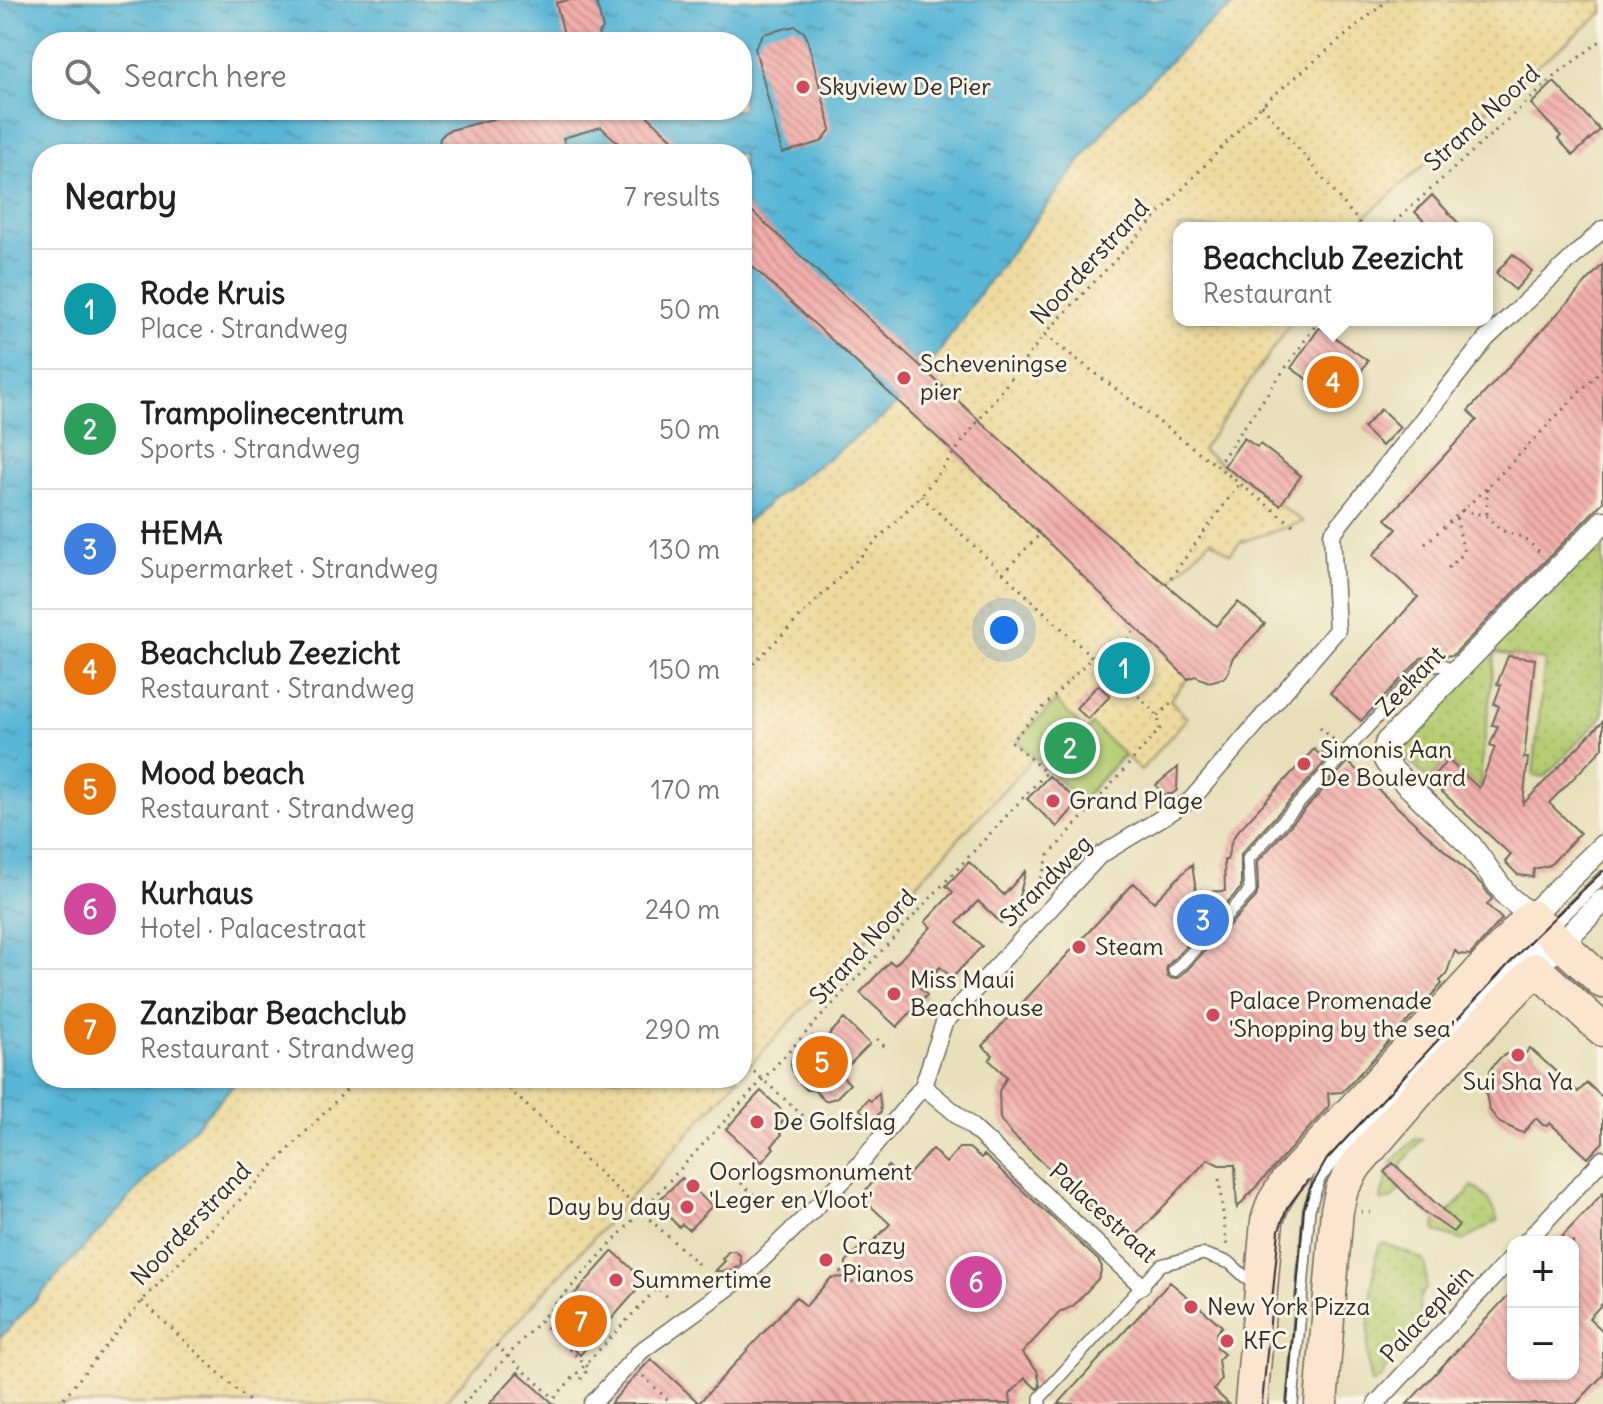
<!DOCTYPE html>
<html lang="en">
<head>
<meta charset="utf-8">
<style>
	body { margin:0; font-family:Delius,sans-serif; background:#f2f2f2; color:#222 }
	.controls { position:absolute; right:24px; bottom:24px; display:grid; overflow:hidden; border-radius:16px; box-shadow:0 2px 6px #0004 }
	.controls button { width:72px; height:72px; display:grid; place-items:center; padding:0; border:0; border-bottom:2px solid #e0e0e0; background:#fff; color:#222; font:40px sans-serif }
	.you { position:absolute; left:1004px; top:630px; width:28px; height:28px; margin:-20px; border:6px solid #fff; border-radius:50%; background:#1a73e8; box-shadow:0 0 0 12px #1a73e833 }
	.badge { display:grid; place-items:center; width:52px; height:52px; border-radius:50%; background:#d1495b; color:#fff; font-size:26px; font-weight:700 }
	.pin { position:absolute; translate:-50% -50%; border:4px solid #fff; box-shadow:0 2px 8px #0006 }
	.popup { position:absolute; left:1173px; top:222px; width:320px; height:104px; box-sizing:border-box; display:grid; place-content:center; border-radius:16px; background:#fff; filter:drop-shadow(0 2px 6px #0005); font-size:26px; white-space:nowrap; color:#767676 }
	.popup b { font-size:30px; color:#222 }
	.popup::after { content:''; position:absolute; left:50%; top:100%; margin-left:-16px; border:16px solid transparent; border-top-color:#fff }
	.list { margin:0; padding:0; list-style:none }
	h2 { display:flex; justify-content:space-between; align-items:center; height:104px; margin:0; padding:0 32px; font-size:34px }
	h2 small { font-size:26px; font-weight:400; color:#767676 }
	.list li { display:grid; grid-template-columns:52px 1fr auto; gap:24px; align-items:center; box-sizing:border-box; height:120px; padding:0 32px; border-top:2px solid #e0e0e0 }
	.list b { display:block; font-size:30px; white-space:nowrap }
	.list p { margin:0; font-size:26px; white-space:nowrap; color:#767676 }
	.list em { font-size:26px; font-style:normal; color:#767676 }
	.icon { flex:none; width:44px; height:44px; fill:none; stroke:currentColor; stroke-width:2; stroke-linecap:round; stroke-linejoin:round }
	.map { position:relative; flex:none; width:1603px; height:1404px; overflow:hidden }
	.search { position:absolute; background:#fff; box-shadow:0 2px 6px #0004; left:32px; top:32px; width:720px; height:88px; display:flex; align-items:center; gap:20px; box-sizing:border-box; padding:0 28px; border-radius:32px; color:#767676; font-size:30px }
	.panel { position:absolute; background:#fff; box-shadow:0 2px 6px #0004; left:32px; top:144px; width:720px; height:944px; border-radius:32px }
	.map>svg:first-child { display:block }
	.grass { fill:url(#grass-dots); stroke:#6f7b4d; stroke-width:2 }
	.sand { fill:url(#sand-dots); stroke:#8c8264; stroke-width:2 }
	.pitch { fill:#b3cb6f; stroke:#6f7b4d; stroke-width:2 }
	.water { fill:url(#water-ripples); stroke:#427080; stroke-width:2; fill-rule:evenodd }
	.building { fill:url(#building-back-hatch) }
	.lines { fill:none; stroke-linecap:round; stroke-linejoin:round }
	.service-casing { stroke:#6d6a5d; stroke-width:14 }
	.pedestrian-casing { stroke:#6d6a5d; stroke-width:19 }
	.minor-casing { stroke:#6d6a5d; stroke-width:25 }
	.secondary-casing { stroke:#6d6a5d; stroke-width:35 }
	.path { stroke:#6d6a5d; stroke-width:3; stroke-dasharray:2 6; stroke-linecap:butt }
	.service { stroke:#fff; stroke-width:11 }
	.pedestrian { stroke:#fff; stroke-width:16 }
	.minor { stroke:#fff; stroke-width:22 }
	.secondary { stroke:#fce5cf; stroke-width:32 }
	.tram { stroke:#2b2b2b; stroke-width:2 }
	.service-bridge-casing { stroke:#6d6a5d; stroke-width:14; stroke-linecap:butt }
	.service-bridge { stroke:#fff; stroke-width:11 }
	.poi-dot { fill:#d1495b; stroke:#fcf5e5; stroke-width:3 }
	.labels { text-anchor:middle; stroke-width:6; stroke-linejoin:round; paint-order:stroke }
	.poi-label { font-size:24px; fill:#2b2b2b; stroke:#fcf5e5; text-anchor:start }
	.street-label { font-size:24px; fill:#2b2b2b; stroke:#fcf5e5 }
</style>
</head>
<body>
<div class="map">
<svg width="1603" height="1404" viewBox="0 0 1603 1404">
	<defs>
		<pattern id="grass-dots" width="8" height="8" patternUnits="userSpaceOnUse" patternTransform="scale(2)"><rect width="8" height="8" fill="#b3cb6f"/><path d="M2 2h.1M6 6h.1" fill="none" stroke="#9aae60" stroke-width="1.8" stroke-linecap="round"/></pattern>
		<pattern id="sand-dots" width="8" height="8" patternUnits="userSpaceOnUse" patternTransform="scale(2)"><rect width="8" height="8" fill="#eeda9e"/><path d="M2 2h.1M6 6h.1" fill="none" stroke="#cb8" stroke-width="1.8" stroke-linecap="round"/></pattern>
		<pattern id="water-ripples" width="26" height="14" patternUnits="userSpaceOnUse" patternTransform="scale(2)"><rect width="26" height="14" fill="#58b6d6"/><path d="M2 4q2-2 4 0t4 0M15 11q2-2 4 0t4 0" fill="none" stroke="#4994ae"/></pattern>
		<pattern id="building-back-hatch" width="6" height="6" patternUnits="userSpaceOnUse" patternTransform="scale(2)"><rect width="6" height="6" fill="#f2aeaa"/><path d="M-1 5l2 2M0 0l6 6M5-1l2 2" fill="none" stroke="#c48e8b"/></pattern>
	</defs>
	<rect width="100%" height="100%" fill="#fcf5e5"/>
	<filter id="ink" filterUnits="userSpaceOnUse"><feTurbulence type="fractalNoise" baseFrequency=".0125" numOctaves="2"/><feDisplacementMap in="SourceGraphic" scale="16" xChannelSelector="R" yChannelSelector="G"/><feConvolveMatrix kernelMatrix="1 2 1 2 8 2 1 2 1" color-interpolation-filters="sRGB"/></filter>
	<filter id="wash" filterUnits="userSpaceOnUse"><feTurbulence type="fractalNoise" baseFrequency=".006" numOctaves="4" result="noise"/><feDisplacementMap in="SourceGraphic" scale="32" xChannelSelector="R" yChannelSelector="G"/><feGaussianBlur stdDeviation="1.8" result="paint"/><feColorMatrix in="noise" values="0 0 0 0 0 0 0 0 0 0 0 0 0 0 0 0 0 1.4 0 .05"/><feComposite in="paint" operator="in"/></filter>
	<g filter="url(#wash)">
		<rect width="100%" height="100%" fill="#e7dfb9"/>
		<!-- grass -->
		<path class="grass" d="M1603,529v187l-59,61 -11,-2 12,-115 -50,-7 -16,135 -31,-28 -19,20 -37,-35z
			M1416,1138l6,1 -20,25 -2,10 9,7 -19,19 -8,1 -1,-4 11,-35z
			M1473,1186l15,13 10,21 -35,21 -27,-9 -1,-7 3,-6 8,-4z
			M1384,1243l38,16 3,4 1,26c-14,15 -3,20 -1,37l-18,19 -14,5 -11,27 -8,6h-3c-9,-30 2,-95 5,-128l4,-10z"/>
		<!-- sand -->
		<path class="sand" d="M1240,0h363v13l-65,52 -171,150 -10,13h-178v92h114l-91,130 101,72 -63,20 -10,12 -19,-14 -82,81 59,57 -18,22 17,18 -46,52 -17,-15 -43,46 -47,-44 -292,317v-549l48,-39 86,-63 19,-17 36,-42 51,-74 137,-179 88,-86z
			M240,1078h499l-297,326h-442v-66z"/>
		<!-- pitch -->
		<path class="pitch" d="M1056,701l30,30 6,-6 32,29 -43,47 -64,-60z"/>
		<!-- water -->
		<path class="water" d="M0,0h1240l-33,25 -88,86 -137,179 -51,74 -36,42 -19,17 -86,63 -48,39v-371h-700v924h198l-240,260zM42,42h700v68h-700z"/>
		<g id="blocks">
			<!-- building -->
			<path class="building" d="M568,0h28l7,29 -5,5 3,8h-35l-10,-39z
				M795,26l9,6 3,6 24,91 -10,13 -39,11 -27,-105 8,-14z
				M1554,82l46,48 -27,25 -15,-16 3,-3 -30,-32z
				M527,110h114l48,44h-59l-29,-27 -38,11 5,16h-130l2,-16 7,-7z
				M1432,195l31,33h-32l-16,-16z
				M742,202l335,308 139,116 22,-24 27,22 -33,35 -3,12 -5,7 -15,4 -14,-6 -7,3 -183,-179 -263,-243z
				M1513,254l19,17 -17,19 -19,-17z
				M1603,264v238l-150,153 -32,3 -60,63 -31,-28 88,-96 -45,-42 24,-26 -11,-10 91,-99 -9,-9z
				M1320,327l48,34 -28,41 -49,-34z
				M1381,409l19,18 -18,19 -19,-18z
				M1244,438l13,9 3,-3 41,32 -21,29 -56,-39z
				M1508,656l27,3 -11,99h4l-5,46 80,-83v27l-54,55 31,30 -30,32 -16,4 -1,8 -15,-2 -13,-13 6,-7 -82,-75 19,-20 31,28 16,-41 -5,-2 8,-19 -6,-1 7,-19 -5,-2 7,-19 -4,-1z
				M1098,685l12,11 -22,23 -12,-11z
				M1330,745l6,5 -95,104v34l-73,77 -2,5 2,7 5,2 7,-2 76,-80 2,-7 -1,-28 91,-100 134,123 10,14 -5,6 15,14 -32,36 -12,-1 -3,-4 -9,25 -6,6 2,3 -92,100 -8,8 -14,1 1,13 -92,102 -2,-43h-16l-11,-6 -72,77 -17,-13 -6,5 -103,-96 -10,-13 -1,-28 8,-14 -18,-17 4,-5 -11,-9 152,-163 20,19 38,-38 4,28 29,-1 -1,-31h3l4,-17 5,-10 78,-84 6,6z
				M1178,767l-1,23 -5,4h-10l-6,-9z
				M1049,776l30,26 -22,25 -30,-28z
				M969,862l35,33 22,-25 -9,35 -16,18 -23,-22 -21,22 25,23 -30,32 -12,-11 -20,21 7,7 -30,32 -37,-34 30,-32 5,4 36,-38 -6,-5 28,-30 -7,-6z
				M844,1019l26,25 -30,30 10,10 -14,14 -11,3 -11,-11h-7l-12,-12 -4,-12 1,-9 21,-21 8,7z
				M1530,1048l48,44 9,-9 16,15v44l-15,16 -38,-35 -3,3 -4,-1 -7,-7 -13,15 -23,-10 -11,-14 -4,-21 6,-20 9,-10 12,-7 5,-2 7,6z
				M761,1091l27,25 -12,12 6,6 -10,12 2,2 -12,14 -36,-33z
				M879,1093l2,19 -7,7 -7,-1 -7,-9 8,-10 3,2z
				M959,1148h10l12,10 3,-3 115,106 3,6 -3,11 -26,28 -13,6 -38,41 15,17 3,16 -3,3 -12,-11 -15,16 1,10h-401l41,-45 48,44 97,-106 10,9 25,-28 15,-1v-15l17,-18 9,-1 18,-19 -30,-28 28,-30 16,14 28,-31 14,14z
				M1393,1163l66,62 -6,7 -30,-21 -39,-39z
				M682,1178l30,28 -23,24 -7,-6 -3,3 -23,-24z
				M1603,1193v110l-14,15 14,13v44l-27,29h-169l106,-114v84h60v-132h-16z
				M613,1251l32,30 -65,74 -32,-31z
				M729,1251h6l5,4 1,9 -8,7h-18l10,-10 -3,-2z
				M1170,1282l52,44 -6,7 1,15 7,6 -6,6 3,20 -7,10 15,14h-171z
				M518,1372l36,32h-65z"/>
		</g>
	</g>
	<g filter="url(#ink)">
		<use href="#blocks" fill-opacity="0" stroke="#6d6a5d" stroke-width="2"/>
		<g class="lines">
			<!-- service casing -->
			<g class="service-casing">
				<path id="service" d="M1356,740l68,-73 19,-2 11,10
					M1549,930l54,-53
					M1174,971l76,-80 -2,-32 92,-101
					M1040,1404v-6l121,-133 42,-11 27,9 25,23
					M1292,1404l17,-195 11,-32 214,-233"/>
			</g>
			<!-- pedestrian casing -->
			<g class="pedestrian-casing">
				<path id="pedestrian" d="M923,1086l49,41 170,159
					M1526,1242l77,-83
					M592,1404l49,-53 105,-76 112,-109 65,-80 21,-63 155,-167 92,-56 146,-170 -5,-96 154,-195 117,-110
					M1376,1404l137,-148"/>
			</g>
			<!-- minor casing -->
			<g class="minor-casing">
				<path id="minor" d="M1531,916l-24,-20 -36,-50 -77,-74c-10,-11 -13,-15 -7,-30l216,-220
					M1531,916l72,-70
					M1531,916l5,53
					M1551,954l52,-53"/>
			</g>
			<!-- secondary casing -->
			<g class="secondary-casing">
				<path id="secondary" d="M1251,1404l16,-183 6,-18 13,-21 245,-266 72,66
					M1321,1404l16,-194 5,-21 14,-24 73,-85 107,-111 67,61"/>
			</g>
			<!-- path -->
			<path class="path" d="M1262,105l102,123
				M1388,228l172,-156 43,-33
				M1045,335l172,131
				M1487,488v28
				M921,496l171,161 18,10 48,49 2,13 -111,126 -11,31
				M1462,510l25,6 13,14 24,8 19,17
				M1293,525l-76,-59 102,-146
				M1425,544l62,-56 116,-120
				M1448,568l16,-15 -8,-37
				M1003,573l37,-39 -35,-34
				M1166,584l74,-101
				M1110,667l26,-40
				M742,675l179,-179 123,-161 218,-230 126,-105
				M1158,716l14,-14
				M1320,727l15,14
				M877,1039l9,9
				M742,1061l77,69
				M497,1078l201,186
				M1219,1179l8,68
				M741,1183l17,15
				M1361,1212h9
				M834,1266l21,19
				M648,1279l9,9
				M142,1301l110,103
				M540,1321l49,47 -8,11
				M496,1345l58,53 103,-110 11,9
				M643,1376l29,28
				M59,1404l83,-103 216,-223
				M463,1404l583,-631 -35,-32 81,-84"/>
			<!-- service -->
			<use href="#service" class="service"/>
			<!-- pedestrian -->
			<use href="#pedestrian" class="pedestrian"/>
			<!-- minor -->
			<use href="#minor" class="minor"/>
			<!-- secondary -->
			<use href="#secondary" class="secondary"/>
			<!-- tram -->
			<path class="tram" d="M1262,1404l17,-174 8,-22 21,-28
				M1287,1404l17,-195 6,-20 17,-30 207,-222 69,-66"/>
			<!-- service-bridge casing -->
			<g class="service-bridge-casing">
				<path id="service-bridge" d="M1340,758l16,-18"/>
			</g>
			<!-- service-bridge -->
			<use href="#service-bridge" class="service-bridge"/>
		</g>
	</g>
	<!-- markers -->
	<g class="poi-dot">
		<circle cx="803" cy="87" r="8"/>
		<circle cx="904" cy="378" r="8"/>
		<circle cx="1304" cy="764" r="8"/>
		<circle cx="1053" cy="801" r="8"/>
		<circle cx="1079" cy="947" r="8"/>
		<circle cx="894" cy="994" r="8"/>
		<circle cx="1213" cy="1015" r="8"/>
		<circle cx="1518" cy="1055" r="8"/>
		<circle cx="757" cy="1122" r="8"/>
		<circle cx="693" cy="1186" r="8"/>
		<circle cx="687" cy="1207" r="8"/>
		<circle cx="826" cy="1260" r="8"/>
		<circle cx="616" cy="1280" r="8"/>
		<circle cx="1191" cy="1307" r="8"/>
		<circle cx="1227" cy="1341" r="8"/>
	</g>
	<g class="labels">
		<!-- poi labels -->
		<g class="poi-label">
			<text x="819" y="95">Skyview De Pier</text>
			<text x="920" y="372">Scheveningse<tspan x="920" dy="28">pier</tspan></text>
			<text x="1320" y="758">Simonis Aan<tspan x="1320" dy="28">De Boulevard</tspan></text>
			<text x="1069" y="809">Grand Plage</text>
			<text x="1095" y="955">Steam</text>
			<text x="910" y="988">Miss Maui<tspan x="910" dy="28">Beachhouse</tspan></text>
			<text x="1229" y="1009">Palace Promenade<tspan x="1229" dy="28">'Shopping by the sea'</tspan></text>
			<text x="1518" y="1090" text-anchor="middle">Sui Sha Ya</text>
			<text x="773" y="1130">De Golfslag</text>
			<text x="709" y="1180">Oorlogsmonument<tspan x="709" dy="28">'Leger en Vloot'</tspan></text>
			<text x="671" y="1215" text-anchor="end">Day by day</text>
			<text x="842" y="1254">Crazy<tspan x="842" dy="28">Pianos</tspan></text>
			<text x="632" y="1288">Summertime</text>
			<text x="1207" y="1315">New York Pizza</text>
			<text x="1243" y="1349">KFC</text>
		</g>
		<!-- street labels -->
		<g class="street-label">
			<text transform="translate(1482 118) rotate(-42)" y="8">Strand Noord</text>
			<text transform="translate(1090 262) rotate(-47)" y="8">Noorderstrand</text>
			<text transform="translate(1411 681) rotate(-46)" y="8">Zeekant</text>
			<text transform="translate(1046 881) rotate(-45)" y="8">Strandweg</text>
			<text transform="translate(863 947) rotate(-48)" y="8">Strand Noord</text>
			<text transform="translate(1103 1213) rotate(42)" y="8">Palacestraat</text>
			<text transform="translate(191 1224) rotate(-46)" y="8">Noorderstrand</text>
			<text transform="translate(1427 1314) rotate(-47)" y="8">Palaceplein</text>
		</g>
	</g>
</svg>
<div class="controls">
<button>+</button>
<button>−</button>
</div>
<div class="you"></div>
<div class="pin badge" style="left:1124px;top:668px;background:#0f9aa8">1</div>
<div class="pin badge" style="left:1070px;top:748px;background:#2e9e5b">2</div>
<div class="pin badge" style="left:1203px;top:920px;background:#3f7fe0">3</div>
<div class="pin badge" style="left:1333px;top:382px;background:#e8710a">4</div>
<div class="popup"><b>Beachclub Zeezicht</b>Restaurant</div>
<div class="pin badge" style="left:822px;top:1062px;background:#e8710a">5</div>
<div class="pin badge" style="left:976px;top:1282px;background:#d1479c">6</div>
<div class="pin badge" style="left:581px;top:1321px;background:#e8710a">7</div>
<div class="search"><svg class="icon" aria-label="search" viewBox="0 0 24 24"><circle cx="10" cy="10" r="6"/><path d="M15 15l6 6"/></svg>Search here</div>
<section class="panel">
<h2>Nearby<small>7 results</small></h2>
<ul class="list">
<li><span class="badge" style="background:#0f9aa8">1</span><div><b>Rode Kruis</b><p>Place · Strandweg</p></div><em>50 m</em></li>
<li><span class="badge" style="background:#2e9e5b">2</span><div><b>Trampolinecentrum</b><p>Sports · Strandweg</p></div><em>50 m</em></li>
<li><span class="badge" style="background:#3f7fe0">3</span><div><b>HEMA</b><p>Supermarket · Strandweg</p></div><em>130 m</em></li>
<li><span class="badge" style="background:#e8710a">4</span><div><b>Beachclub Zeezicht</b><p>Restaurant · Strandweg</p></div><em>150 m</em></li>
<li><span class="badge" style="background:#e8710a">5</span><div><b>Mood beach</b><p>Restaurant · Strandweg</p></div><em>170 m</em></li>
<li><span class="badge" style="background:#d1479c">6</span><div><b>Kurhaus</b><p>Hotel · Palacestraat</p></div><em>240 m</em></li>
<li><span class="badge" style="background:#e8710a">7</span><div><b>Zanzibar Beachclub</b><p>Restaurant · Strandweg</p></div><em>290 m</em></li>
</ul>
</section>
</div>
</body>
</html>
